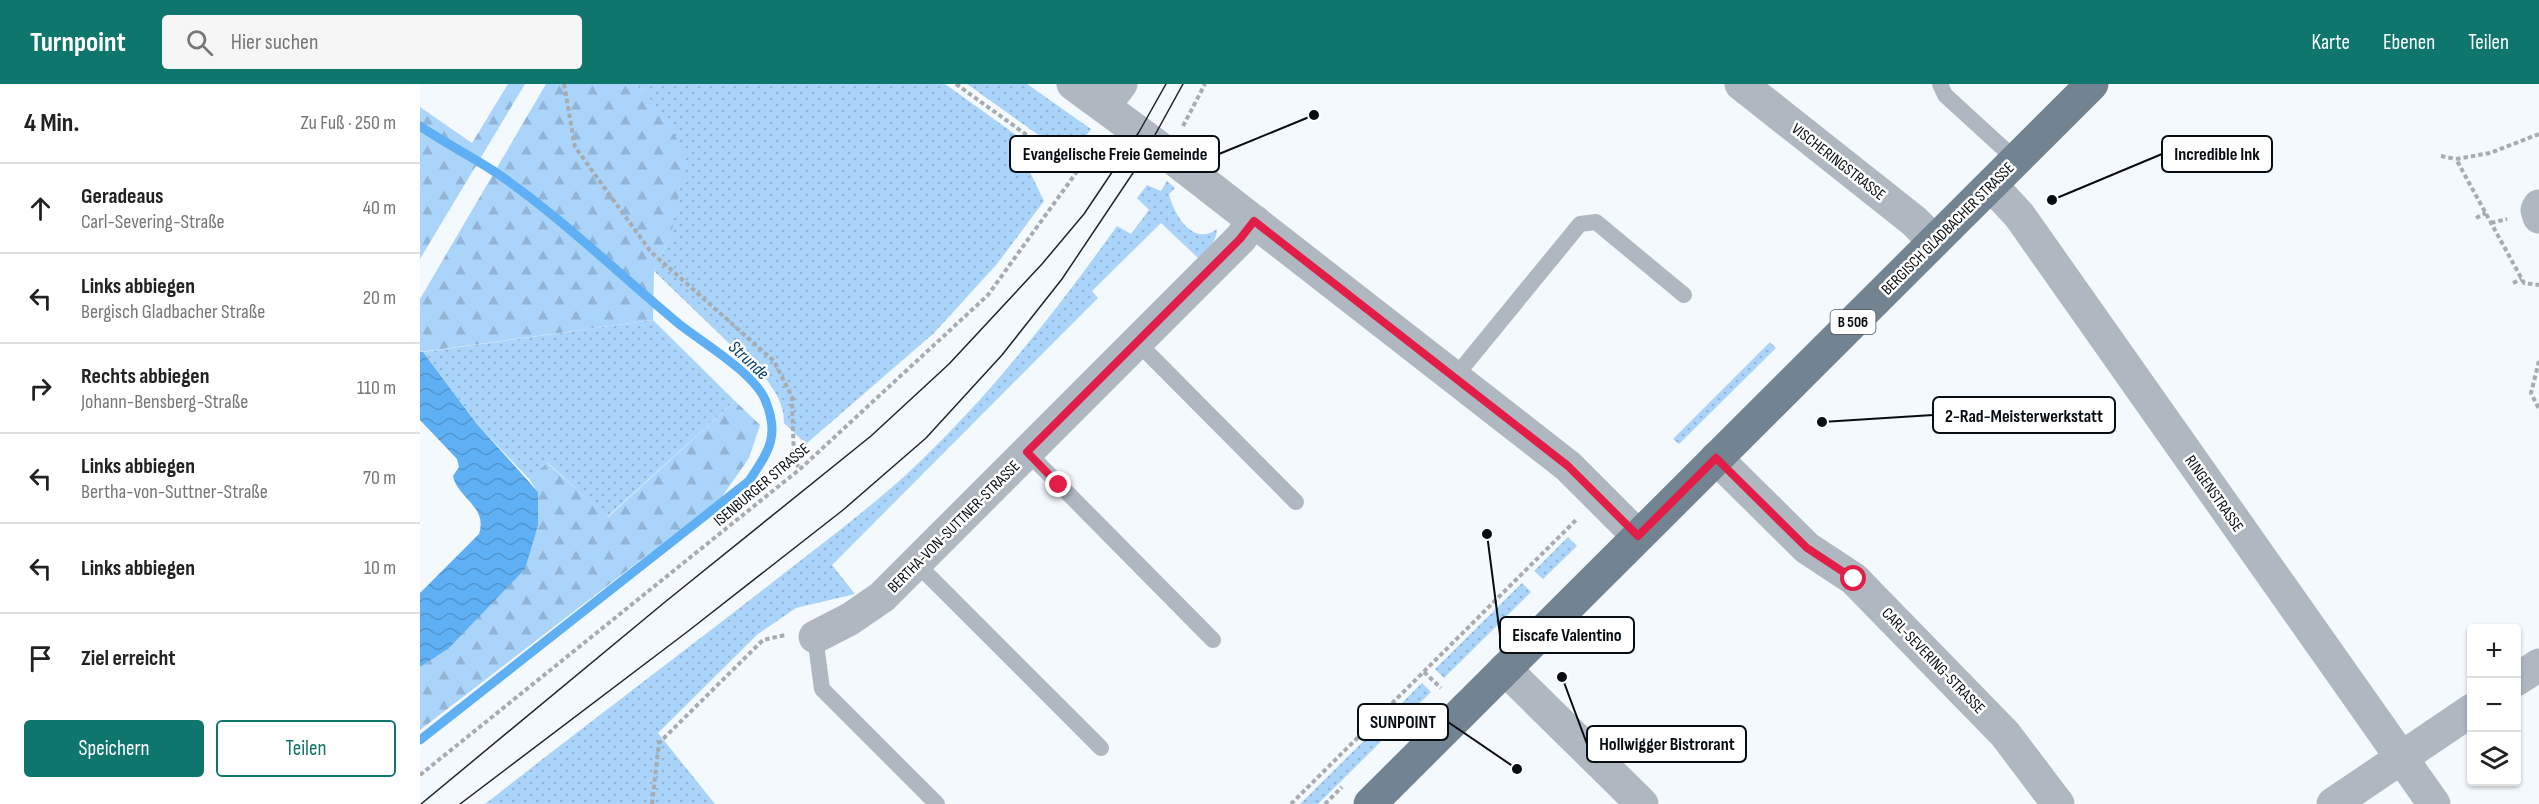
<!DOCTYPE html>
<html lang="de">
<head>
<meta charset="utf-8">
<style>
	body { margin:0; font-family:"Sofia Sans Condensed",sans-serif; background:#f6f6f6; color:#222 }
	.controls { position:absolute; right:18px; bottom:18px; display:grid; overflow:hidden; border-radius:6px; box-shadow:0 2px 4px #0004 }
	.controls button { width:54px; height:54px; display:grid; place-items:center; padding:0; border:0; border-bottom:2px solid #e0e0e0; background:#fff; color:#222; font:30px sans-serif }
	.stop { position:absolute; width:18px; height:18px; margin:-14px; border:4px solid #e11d48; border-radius:50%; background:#fff }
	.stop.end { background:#e11d48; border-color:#fff; box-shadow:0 2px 6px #0008 }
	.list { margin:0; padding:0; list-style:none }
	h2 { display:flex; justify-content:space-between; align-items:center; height:78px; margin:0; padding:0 24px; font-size:26px }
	h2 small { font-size:20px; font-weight:400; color:#767676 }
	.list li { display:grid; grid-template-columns:39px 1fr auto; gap:18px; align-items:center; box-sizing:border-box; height:90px; padding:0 24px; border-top:2px solid #e0e0e0 }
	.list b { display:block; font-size:22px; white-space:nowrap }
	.list p { margin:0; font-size:20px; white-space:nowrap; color:#767676 }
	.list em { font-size:20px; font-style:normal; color:#767676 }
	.actions { display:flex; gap:12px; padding:18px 24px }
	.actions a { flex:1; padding:14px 0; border:2px solid #0f766e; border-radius:6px; text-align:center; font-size:21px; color:#0f766e }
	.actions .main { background:#0f766e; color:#fff }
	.icon { flex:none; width:33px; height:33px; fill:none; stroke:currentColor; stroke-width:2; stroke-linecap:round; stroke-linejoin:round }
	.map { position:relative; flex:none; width:2119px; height:720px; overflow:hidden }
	header { display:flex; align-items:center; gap:36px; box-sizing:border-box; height:84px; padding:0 30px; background:#0f766e; color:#fff }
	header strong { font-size:28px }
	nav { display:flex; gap:33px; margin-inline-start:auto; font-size:21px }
	.search { width:420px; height:54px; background:#f6f6f6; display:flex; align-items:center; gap:15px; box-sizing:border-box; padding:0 21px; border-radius:6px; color:#767676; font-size:22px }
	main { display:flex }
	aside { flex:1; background:#fff }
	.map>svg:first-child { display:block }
	.grass { fill:url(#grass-dots) }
	.forest { fill:url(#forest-firs) }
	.water { fill:url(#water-waves) }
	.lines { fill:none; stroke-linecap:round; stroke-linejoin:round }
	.stream { stroke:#5eaff4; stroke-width:9 }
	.path { stroke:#a7acb1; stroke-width:4; stroke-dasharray:4.5 3; stroke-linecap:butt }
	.service { stroke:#afb8c1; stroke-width:16 }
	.minor { stroke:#afb8c1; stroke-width:33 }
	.tertiary { stroke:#afb8c1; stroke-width:33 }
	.primary { stroke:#728392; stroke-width:33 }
	.tram { stroke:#1e252b; stroke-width:1.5 }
	.route { stroke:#e11d48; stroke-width:8 }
	.labels { text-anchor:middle; stroke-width:5; stroke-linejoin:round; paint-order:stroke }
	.shield { fill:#fff; stroke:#51565a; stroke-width:1.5 }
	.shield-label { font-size:15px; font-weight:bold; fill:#060d13 }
	.street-label { font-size:16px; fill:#060d13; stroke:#fff }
	.water-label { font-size:18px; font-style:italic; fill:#003f6b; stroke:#fff }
	.leader { fill:none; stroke:#060d13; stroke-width:2 }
	.callout-dot { fill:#060d13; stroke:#fff; stroke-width:2 }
	.callout { fill:#fff; stroke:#060d13; stroke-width:2 }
	.callout-label { font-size:18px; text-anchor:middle; font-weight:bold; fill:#060d13 }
</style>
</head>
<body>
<header>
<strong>Turnpoint</strong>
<div class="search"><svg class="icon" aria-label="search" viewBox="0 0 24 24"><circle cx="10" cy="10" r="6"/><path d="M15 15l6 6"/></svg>Hier suchen</div>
<nav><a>Karte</a><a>Ebenen</a><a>Teilen</a></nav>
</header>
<main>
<aside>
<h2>4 Min.<small>Zu Fuß · 250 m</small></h2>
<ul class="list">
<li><svg class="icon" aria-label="ahead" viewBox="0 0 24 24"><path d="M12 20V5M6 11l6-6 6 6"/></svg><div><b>Geradeaus</b><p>Carl-Severing-Straße</p></div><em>40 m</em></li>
<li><svg class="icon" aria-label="left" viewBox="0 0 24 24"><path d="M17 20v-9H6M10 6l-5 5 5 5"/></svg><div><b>Links abbiegen</b><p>Bergisch Gladbacher Straße</p></div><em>20 m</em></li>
<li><svg class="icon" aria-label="right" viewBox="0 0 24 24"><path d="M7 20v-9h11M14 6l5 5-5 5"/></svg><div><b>Rechts abbiegen</b><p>Johann-Bensberg-Straße</p></div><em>110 m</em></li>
<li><svg class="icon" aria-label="left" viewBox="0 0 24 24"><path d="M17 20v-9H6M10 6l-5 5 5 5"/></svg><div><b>Links abbiegen</b><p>Bertha-von-Suttner-Straße</p></div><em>70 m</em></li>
<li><svg class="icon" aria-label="left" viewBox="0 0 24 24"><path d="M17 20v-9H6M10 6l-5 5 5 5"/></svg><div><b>Links abbiegen</b></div><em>10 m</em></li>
<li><svg class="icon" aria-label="arrive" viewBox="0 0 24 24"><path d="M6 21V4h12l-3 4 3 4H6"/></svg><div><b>Ziel erreicht</b></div></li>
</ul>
<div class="actions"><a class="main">Speichern</a><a>Teilen</a></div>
</aside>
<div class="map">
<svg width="2119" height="720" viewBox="0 0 2119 720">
	<defs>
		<pattern id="grass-dots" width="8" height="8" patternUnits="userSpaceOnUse" patternTransform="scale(1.5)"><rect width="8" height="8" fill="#abd4fb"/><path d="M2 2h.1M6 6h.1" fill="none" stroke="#92b5d6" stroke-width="1.8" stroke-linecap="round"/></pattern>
		<pattern id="forest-firs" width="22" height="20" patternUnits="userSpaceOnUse" patternTransform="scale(1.5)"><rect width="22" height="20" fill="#abd4fb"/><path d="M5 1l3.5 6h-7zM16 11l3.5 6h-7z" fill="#92b5d6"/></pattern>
		<pattern id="water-waves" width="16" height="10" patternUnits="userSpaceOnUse" patternTransform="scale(1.5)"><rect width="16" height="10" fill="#5eaff4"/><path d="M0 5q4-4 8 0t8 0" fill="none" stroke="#5095d0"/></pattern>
	</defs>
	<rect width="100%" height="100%" fill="#f4f9fd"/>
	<!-- grass -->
	<path class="grass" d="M212,0h313l95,68 -11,18 15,31 -47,63 -63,69 -128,111 -22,-21c0,-17 -7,-29 -17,-43l-113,-109 17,-36 -26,-144z
		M547,0h60l64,45 -11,15h-29z
		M747,97l8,7 -6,6c5,21 24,53 48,35 0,13 -10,21 -19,29l-37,-35 -69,68 6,7 -266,267 23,29 -59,14 -38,26 -100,99 57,71h-230c94,-74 185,-142 279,-215 48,-38 99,-75 145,-117 78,-73 146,-159 208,-246l14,8 18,-24 -12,-12 10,-13 14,6z
		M233,236l82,81 -128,116 -59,-54 -19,16 -53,-56 -53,-71z
		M1350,258l6,6 -97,96 -6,-5z
		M1148,453l9,9 -34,33 -9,-8z
		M1102,499l9,9 -87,86 -9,-9z
		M1002,599l9,9 -113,112h-18z"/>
	<!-- forest -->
	<path class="forest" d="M88,0h17l-105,175v-152l52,36z
		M126,0h86l13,7 42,63 -16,81 -17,36 -1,49 -233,32v-53z
		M315,317l25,24 -11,33 -28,40 -301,232v-63l28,-18 90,-157 -9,-13 18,-16 61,54z"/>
	<!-- water -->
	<path class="water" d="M0,268h3l53,71 62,69v33l-13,44 -77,80 -28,18v-74l59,-59c9,-28 -21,-35 -26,-58l6,-9 -2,-8 -37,-39z"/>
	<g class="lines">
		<!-- stream -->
		<path class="stream" d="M0,42c26,18 55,32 81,50 63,44 119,99 178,148 24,19 77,50 87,78 14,35 2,50 -17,79l-329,259"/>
		<!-- path -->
		<path class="path" d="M144,0l11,63 76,105 123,109 18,36 2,64 6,8
			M536,0l122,88
			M763,42l22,-42
			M2119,50l-49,19 -34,6 68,124 15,2
			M2021,72l15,3
			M2056,134l10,-5
			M2071,139l16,-4
			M2093,199l9,-4
			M2119,277l-8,32 8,16
			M1004,588l17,16
			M0,691l380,-306 188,-174 111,-154
			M232,720l7,-61 104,-103 22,-5
			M871,720l286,-285
			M905,720l17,-17"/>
		<!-- service -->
		<path class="service" d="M1520,0l5,11 71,65
			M717,258l159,160
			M1034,294l126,-154 16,-2 88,73
			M607,368l186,188
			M496,479l185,185
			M395,553l7,52 115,115"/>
		<!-- minor -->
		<path class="minor" d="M1321,0l173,137 20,20
			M684,22l17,-22
			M1571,101l28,30 415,589
			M2119,122l-2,4 2,7
			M1296,374l91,90 47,31 151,155 53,70
			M395,553l35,-18 32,-22 358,-358 14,-18
			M2096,596l23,-15
			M1913,720l139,-94"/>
		<!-- tertiary -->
		<path class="tertiary" d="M653,0l79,58 416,324 70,70
			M1085,585l137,135"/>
		<!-- primary -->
		<path class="primary" d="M950,720l722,-720"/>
		<!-- tram -->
		<path class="tram" d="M1,720l244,-202 206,-166 78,-72 93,-100 42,-50 55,-82 27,-48
			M40,720l227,-172 156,-122 83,-72 76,-83 60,-76 77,-115 44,-80"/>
	</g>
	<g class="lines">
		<!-- route -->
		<path class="route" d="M639,401l-32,-33 213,-213 14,-18 314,245 70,70 78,-78 91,90 47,31"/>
	</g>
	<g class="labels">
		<!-- shield labels -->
		<rect class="shield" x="1410.5" y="226" width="45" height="24" rx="4.5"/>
		<g class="shield-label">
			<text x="1433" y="243">B 506</text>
		</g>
		<!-- street labels -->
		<g class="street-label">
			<text transform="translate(1419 77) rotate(38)" y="6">VISCHERINGSTRASSE</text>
			<text transform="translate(1527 144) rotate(-45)" y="6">BERGISCH GLADBACHER STRASSE</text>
			<text transform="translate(341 400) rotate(-40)" y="6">ISENBURGER STRASSE</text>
			<text transform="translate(1795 409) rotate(55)" y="6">RINGENSTRASSE</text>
			<text transform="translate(533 442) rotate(-45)" y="6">BERTHA-VON-SUTTNER-STRASSE</text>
			<text transform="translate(1514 576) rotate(46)" y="6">CARL-SEVERING-STRASSE</text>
		</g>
		<!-- water labels -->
		<g class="water-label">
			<text transform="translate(329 276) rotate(43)" y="6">Strunde</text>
		</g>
	</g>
	<!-- callouts -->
	<path class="leader" d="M1632 116L1742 70M894 31L799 70M1402 338L1513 331M1067 450L1080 551M1097 685L1028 638M1142 593L1167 660"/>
	<g class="callout-dot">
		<circle cx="1632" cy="116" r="6"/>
		<circle cx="894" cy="31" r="6"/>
		<circle cx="1402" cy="338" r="6"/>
		<circle cx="1067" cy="450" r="6"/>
		<circle cx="1097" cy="685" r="6"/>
		<circle cx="1142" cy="593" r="6"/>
	</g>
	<g class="callout">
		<rect x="1742" y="52" width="110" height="36" rx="6"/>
		<rect x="590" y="52" width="209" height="36" rx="6"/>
		<rect x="1513" y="313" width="182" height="36" rx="6"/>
		<rect x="1080" y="533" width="134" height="36" rx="6"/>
		<rect x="938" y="620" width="90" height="36" rx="6"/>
		<rect x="1167" y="642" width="159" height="36" rx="6"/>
	</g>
	<g class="callout-label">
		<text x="1797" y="76">Incredible Ink</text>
		<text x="695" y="76">Evangelische Freie Gemeinde</text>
		<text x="1604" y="338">2-Rad-Meisterwerkstatt</text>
		<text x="1147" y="557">Eiscafe Valentino</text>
		<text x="983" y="644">SUNPOINT</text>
		<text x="1247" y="666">Hollwigger Bistrorant</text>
	</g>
</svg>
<div class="controls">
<button>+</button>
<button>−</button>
<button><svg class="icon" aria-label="layers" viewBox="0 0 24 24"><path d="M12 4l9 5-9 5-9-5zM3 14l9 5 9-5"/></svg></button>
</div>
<div class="stop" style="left:1434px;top:495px"></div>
<div class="stop end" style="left:639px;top:401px"></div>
</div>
</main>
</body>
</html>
